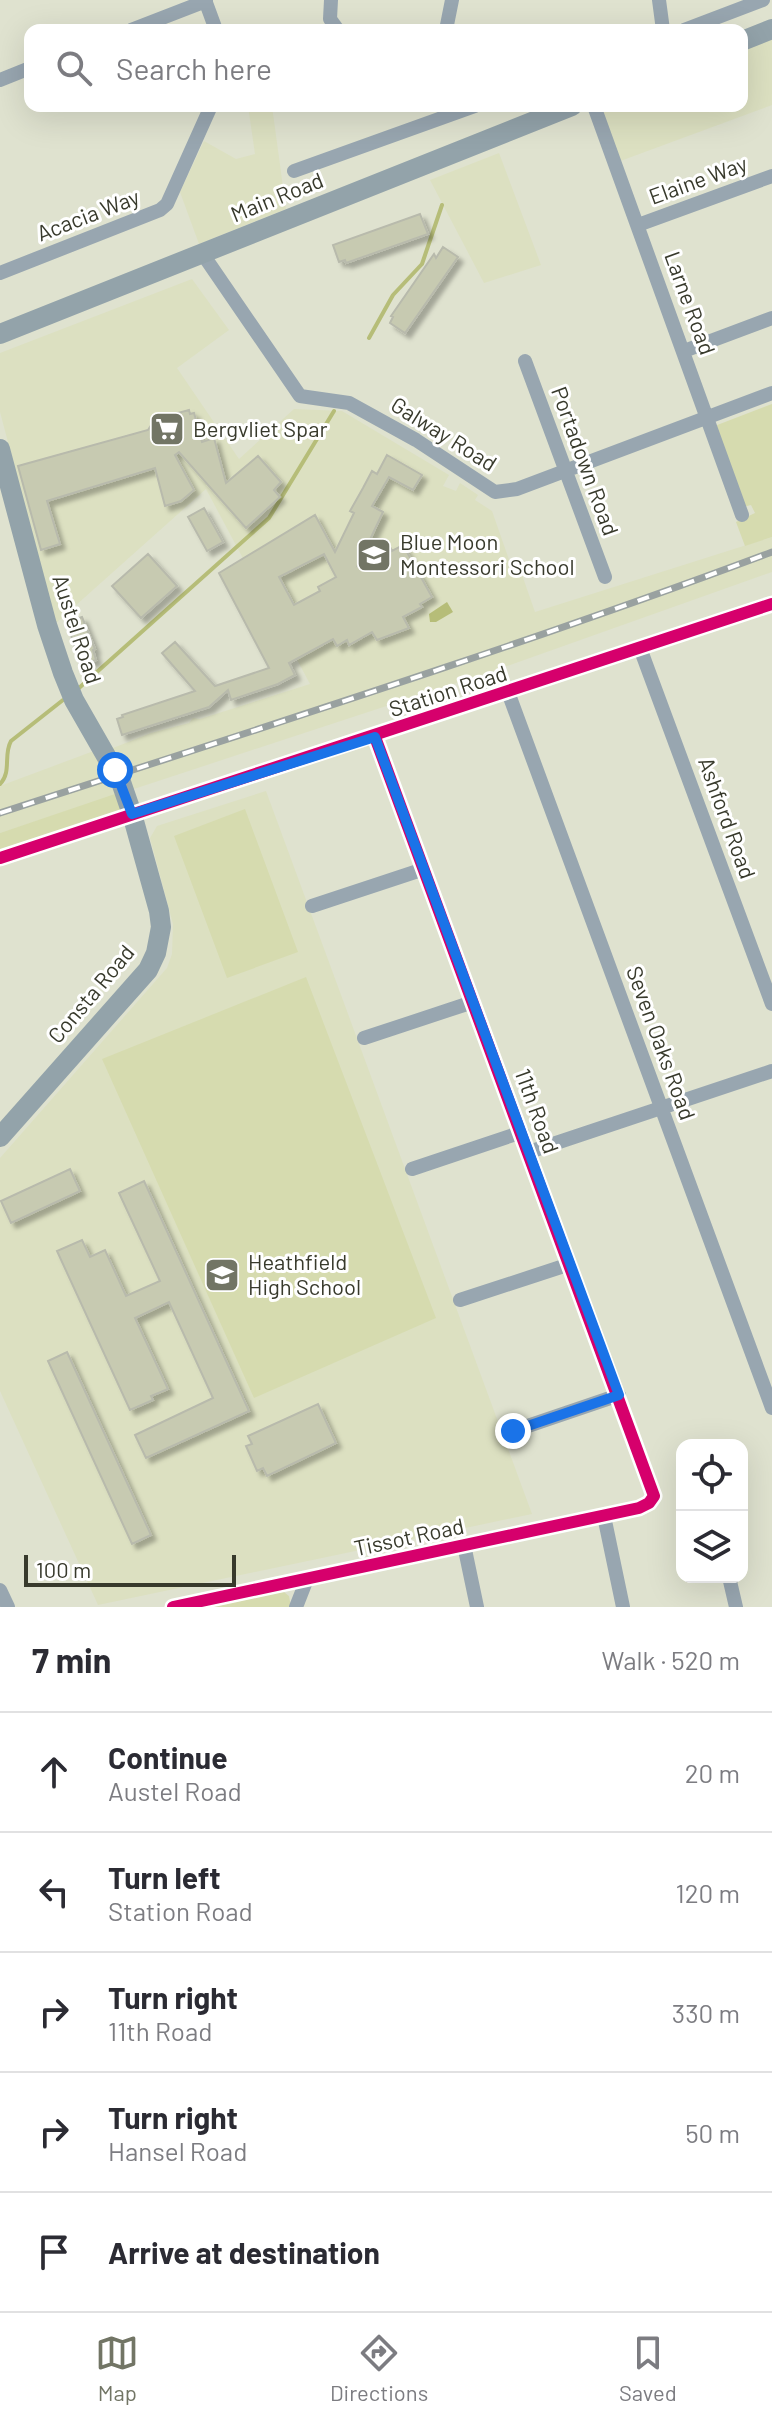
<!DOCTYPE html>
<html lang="en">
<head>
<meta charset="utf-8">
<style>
	body { margin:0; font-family:Barlow,sans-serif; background:#f7f7f7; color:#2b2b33 }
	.controls { position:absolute; right:24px; bottom:24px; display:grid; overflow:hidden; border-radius:16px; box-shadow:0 8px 32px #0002 }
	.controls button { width:72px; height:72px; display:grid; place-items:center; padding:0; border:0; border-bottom:2px solid #e1e1e2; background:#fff; color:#2b2b33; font:40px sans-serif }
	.scale { position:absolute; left:24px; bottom:20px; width:212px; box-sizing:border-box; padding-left:8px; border:4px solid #383a2c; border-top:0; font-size:22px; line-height:28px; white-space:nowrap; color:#383a2c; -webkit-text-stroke:6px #fff; paint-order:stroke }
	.stop { position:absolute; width:24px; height:24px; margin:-18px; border:6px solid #1a73e8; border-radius:50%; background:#fff }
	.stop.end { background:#1a73e8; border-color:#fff; box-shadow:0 2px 8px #0008 }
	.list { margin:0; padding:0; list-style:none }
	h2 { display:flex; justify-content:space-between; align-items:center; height:104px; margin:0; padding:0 32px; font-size:34px }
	h2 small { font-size:26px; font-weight:400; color:#7c7c81 }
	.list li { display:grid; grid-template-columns:52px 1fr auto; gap:24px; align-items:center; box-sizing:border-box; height:120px; padding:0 32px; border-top:2px solid #e1e1e2 }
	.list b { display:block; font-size:30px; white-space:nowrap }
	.list p { margin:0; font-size:26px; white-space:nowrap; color:#7c7c81 }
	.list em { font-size:26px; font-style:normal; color:#7c7c81 }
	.icon { flex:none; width:44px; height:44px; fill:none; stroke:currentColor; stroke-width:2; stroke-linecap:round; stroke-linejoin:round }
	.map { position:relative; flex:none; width:772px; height:1607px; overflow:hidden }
	.search { position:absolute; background:#fff; box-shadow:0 8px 32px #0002; left:24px; right:24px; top:24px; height:88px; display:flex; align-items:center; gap:20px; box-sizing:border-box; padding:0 28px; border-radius:16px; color:#7c7c81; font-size:30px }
	.sheet { height:704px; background:#fff }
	nav { display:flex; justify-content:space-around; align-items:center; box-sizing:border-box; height:112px; border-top:2px solid #e1e1e2; background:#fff; font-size:22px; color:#7c7c81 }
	nav a { display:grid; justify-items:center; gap:4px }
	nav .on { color:#727565 }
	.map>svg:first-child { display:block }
	.built { fill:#dce0c1 }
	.green { fill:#d6dbaf }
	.water { fill:#b6bd78 }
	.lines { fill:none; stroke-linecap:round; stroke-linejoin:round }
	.stream { stroke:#b6bd78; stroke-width:4 }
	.building { fill:#c7cab1; stroke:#b8baac; stroke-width:2; fill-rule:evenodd; filter:url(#shadow) }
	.street { stroke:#98a6b0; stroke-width:14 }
	.secondary { stroke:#93a3aa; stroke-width:20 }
	.rail-casing { stroke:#99a1a0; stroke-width:7 }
	.rail { stroke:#fff; stroke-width:4; stroke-dasharray:12; stroke-linecap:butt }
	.cycleway-casing { stroke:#fff; stroke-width:17 }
	.cycleway { stroke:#d6006c; stroke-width:12 }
	.route { stroke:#1a73e8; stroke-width:10 }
	.labels { text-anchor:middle; stroke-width:6; stroke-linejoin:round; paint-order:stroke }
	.street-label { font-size:22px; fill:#383a2c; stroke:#fff }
	.poi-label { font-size:22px; fill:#383a2c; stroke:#fff; text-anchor:start }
</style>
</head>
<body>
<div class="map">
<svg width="772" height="1607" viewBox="0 0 772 1607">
	<defs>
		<filter id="shadow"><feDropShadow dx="5" dy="5" stdDeviation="2" flood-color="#0004"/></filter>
	</defs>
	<rect width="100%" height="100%" fill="#dfe2cf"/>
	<!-- built -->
	<path class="built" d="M772,31v74l-157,58 -21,-57h148v-64z
		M248,106h24l14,103 -87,35 -19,-52 24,-51 32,18 19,-5z
		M499,153l42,112 -57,18 -54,-103z
		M192,279l37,51 -52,38 62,91 55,-50 48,2 107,64 -6,11 13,5 4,-8 18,12 -3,5 17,11 21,60 7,-2 15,43 237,-75v35l-276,98 -496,163v-47l91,-34 22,-4 38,-15 38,-10 4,-5 7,1 110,-35 -104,-195 -150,134 -56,-211v-59z
		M266,791l266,723 -434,91 -98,-214v-233l167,-190 5,-14 1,-30 -23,-86 7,-12z"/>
	<!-- green -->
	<path class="green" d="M772,404v133l-27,9 -9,-24 19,-9 -4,-8 -8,2 -31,-80z
		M118,793l4,16 -2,2 -120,39v-17z
		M245,809l53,143 -71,26 -53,-142z
		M306,977l130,341 -182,80 -152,-339z
		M280,1589l9,7 2,11h-92z"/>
	<!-- water -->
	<path class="water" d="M447,602l6,10 -17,10h-6l-1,-8z"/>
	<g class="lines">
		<!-- stream -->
		<path class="stream" d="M369,338l24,-43 29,-31 20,-59
			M79,688l190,-170 65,-107
			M0,784c12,-12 3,-29 11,-43l52,-41"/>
	</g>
	<!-- building -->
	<path class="building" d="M420,214l8,20 -82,29 -1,-3 -6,2 -6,-17z
		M443,247l15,10 -53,76 -15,-10 3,-6 -2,-1 43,-62 2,4z
		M189,410l1,4 4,-1 8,29 12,-4 12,45 32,-27 23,26 -7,8 6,7 -34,31 -67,-76 -4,3 19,35 -13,11 -16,5 -10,-38 -108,33 13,43 -19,6 -23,-84 130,-36 7,-11z
		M387,455l35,20 -9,15 -24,-13 -17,29 11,6 -25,53 32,-18 2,4 11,-6 29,52 -12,7 2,3 -19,10 6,11 -32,12 -5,-8 -23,13 -2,-5 -10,6 -4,-7 -44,24 6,12 -17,9 -47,16 -3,-10 -19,17 -87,28 -5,-16 6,-2 -1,-2 73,-24 -33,-38 13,-11 40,44 54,-18 -50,-95 96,-58 20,37 19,-39 -4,-2 13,-23 9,-17 5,3zM324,554l12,23 -18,10 2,4 -26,14 -15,-28z
		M204,508l19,34 -16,9 -19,-34z
		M148,554l29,32 -36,32 -29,-32z
		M82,617l13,32 -2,1 3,10 -16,5 -13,-43z
		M70,1169l10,22 -69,32 -10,-22z
		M144,1181l105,230 -103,47 -11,-23 78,-37 -44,-96 -34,16 33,71 -17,7 2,4 -23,10 -73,-159 25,-11 8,17 15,-7 21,46 34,-15 -41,-88z
		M67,1352l84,183 -19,9 -84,-183z
		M318,1404l18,39 -69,33 -4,-8 -6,3 -11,-25 6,-2 -4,-8z"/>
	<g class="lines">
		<!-- street -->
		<path class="street" d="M205,0l11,30
			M331,0l-1,19 8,11
			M659,0l4,30
			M131,30l75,-29
			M446,30l6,-30
			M684,30l79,-30
			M0,80l30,-12
			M594,106l148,409
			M294,171l181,-65
			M638,225l134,-49
			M202,253l98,143 49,7 67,37 79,52 22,-3 255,-96
			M0,273l160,-63 7,-6 44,-98
			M684,351l88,-33
			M525,361l80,216
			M640,648l132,356
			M508,692l264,716
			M0,858l772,-254
			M312,906l112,-37
			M364,1038l109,-36
			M529,1152l243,-81
			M412,1169l110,-37
			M460,1300l110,-36
			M513,1431l106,-36
			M604,1516l19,91
			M464,1545l13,62
			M729,1577l7,30
			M0,1590l8,17
			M173,1607l466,-99 10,-5 5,-7 -279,-759
			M296,1607l11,-28"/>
		<!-- secondary -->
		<path class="secondary" d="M742,41l30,-12
			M0,334l572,-228
			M0,449l47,176 16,48 11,27 47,82 11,32 27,97 2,16 -5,26 -8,17 -148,167"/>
		<!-- rail casing -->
		<g class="rail-casing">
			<path id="rail" d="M0,813c258,-84 518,-166 772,-261"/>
		</g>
		<!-- rail -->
		<use href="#rail" class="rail"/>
		<!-- cycleway casing -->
		<g class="cycleway-casing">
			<path id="cycleway" d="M0,858l772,-254
				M173,1607l466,-99 10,-5 5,-7 -279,-759"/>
		</g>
		<!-- cycleway -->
		<use href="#cycleway" class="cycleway"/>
	</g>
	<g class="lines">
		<!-- route -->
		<path class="route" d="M115,770l17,44 243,-77 244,658 -106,36"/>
	</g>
	<!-- icons -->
	<defs>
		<g id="supermarket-square" transform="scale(1.8)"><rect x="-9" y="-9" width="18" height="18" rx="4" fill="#727565" stroke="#fff"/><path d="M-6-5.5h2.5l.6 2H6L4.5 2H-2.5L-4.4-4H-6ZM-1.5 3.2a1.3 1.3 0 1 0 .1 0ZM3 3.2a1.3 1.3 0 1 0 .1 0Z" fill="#fff"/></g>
		<g id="school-square" transform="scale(1.8)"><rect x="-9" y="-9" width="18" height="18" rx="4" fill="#727565" stroke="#fff"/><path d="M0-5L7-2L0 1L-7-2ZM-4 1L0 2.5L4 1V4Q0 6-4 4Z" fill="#fff"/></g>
	</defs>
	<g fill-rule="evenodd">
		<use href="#supermarket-square" x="167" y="429"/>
		<use href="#school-square" x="374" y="555"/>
		<use href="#school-square" x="222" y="1275"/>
	</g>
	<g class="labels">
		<!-- street labels -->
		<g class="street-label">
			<text transform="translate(698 180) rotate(-20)" y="8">Elaine Way</text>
			<text transform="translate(277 197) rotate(-22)" y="8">Main Road</text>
			<text transform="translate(88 215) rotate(-21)" y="8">Acacia Way</text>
			<text transform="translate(690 303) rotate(70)" y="8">Larne Road</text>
			<text transform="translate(444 434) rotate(32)" y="8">Galway Road</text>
			<text transform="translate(585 461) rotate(70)" y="8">Portadown Road</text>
			<text transform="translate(77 629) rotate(72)" y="8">Austel Road</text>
			<text transform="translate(448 691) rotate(-18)" y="8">Station Road</text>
			<text transform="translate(727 818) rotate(70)" y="8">Ashford Road</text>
			<text transform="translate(91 994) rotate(-50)" y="8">Consta Road</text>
			<text transform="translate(661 1043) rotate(70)" y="8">Seven Oaks Road</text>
			<text transform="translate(537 1111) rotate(70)" y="8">11th Road</text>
			<text transform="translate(409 1537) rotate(-12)" y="8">Tissot Road</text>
		</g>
		<!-- poi labels -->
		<g class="poi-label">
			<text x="193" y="437">Bergvliet Spar</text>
			<text x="400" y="550">Blue Moon<tspan x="400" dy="25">Montessori School</tspan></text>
			<text x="248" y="1270">Heathfield<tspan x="248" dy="25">High School</tspan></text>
		</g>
	</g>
</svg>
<div class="controls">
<button><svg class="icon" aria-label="locate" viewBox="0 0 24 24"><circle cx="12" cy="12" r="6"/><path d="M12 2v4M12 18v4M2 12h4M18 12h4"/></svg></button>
<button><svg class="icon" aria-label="layers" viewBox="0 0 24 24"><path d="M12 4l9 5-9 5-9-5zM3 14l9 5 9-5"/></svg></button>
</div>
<div class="scale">100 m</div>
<div class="stop" style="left:115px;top:770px"></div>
<div class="stop end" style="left:513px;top:1431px"></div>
<div class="search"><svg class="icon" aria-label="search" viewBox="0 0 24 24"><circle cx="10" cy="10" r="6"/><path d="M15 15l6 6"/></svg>Search here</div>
</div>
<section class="sheet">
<h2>7 min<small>Walk · 520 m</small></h2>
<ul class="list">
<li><svg class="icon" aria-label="ahead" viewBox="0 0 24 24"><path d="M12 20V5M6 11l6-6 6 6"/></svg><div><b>Continue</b><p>Austel Road</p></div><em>20 m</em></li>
<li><svg class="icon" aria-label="left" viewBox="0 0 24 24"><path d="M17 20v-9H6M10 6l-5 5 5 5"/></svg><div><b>Turn left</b><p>Station Road</p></div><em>120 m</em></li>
<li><svg class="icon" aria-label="right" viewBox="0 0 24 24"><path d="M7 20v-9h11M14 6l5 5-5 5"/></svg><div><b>Turn right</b><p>11th Road</p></div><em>330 m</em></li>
<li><svg class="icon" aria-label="right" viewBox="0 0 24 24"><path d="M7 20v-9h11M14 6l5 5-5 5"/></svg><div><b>Turn right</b><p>Hansel Road</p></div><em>50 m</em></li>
<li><svg class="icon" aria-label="arrive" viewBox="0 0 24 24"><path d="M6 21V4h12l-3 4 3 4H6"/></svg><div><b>Arrive at destination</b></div></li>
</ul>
</section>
<nav>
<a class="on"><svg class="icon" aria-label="map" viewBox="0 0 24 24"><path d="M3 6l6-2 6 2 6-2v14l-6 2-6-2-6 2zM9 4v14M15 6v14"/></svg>Map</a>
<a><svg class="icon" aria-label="directions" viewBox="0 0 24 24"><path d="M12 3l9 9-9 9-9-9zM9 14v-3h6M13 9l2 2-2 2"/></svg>Directions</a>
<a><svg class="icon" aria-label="saved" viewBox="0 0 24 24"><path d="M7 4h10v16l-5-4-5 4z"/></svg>Saved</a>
</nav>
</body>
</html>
